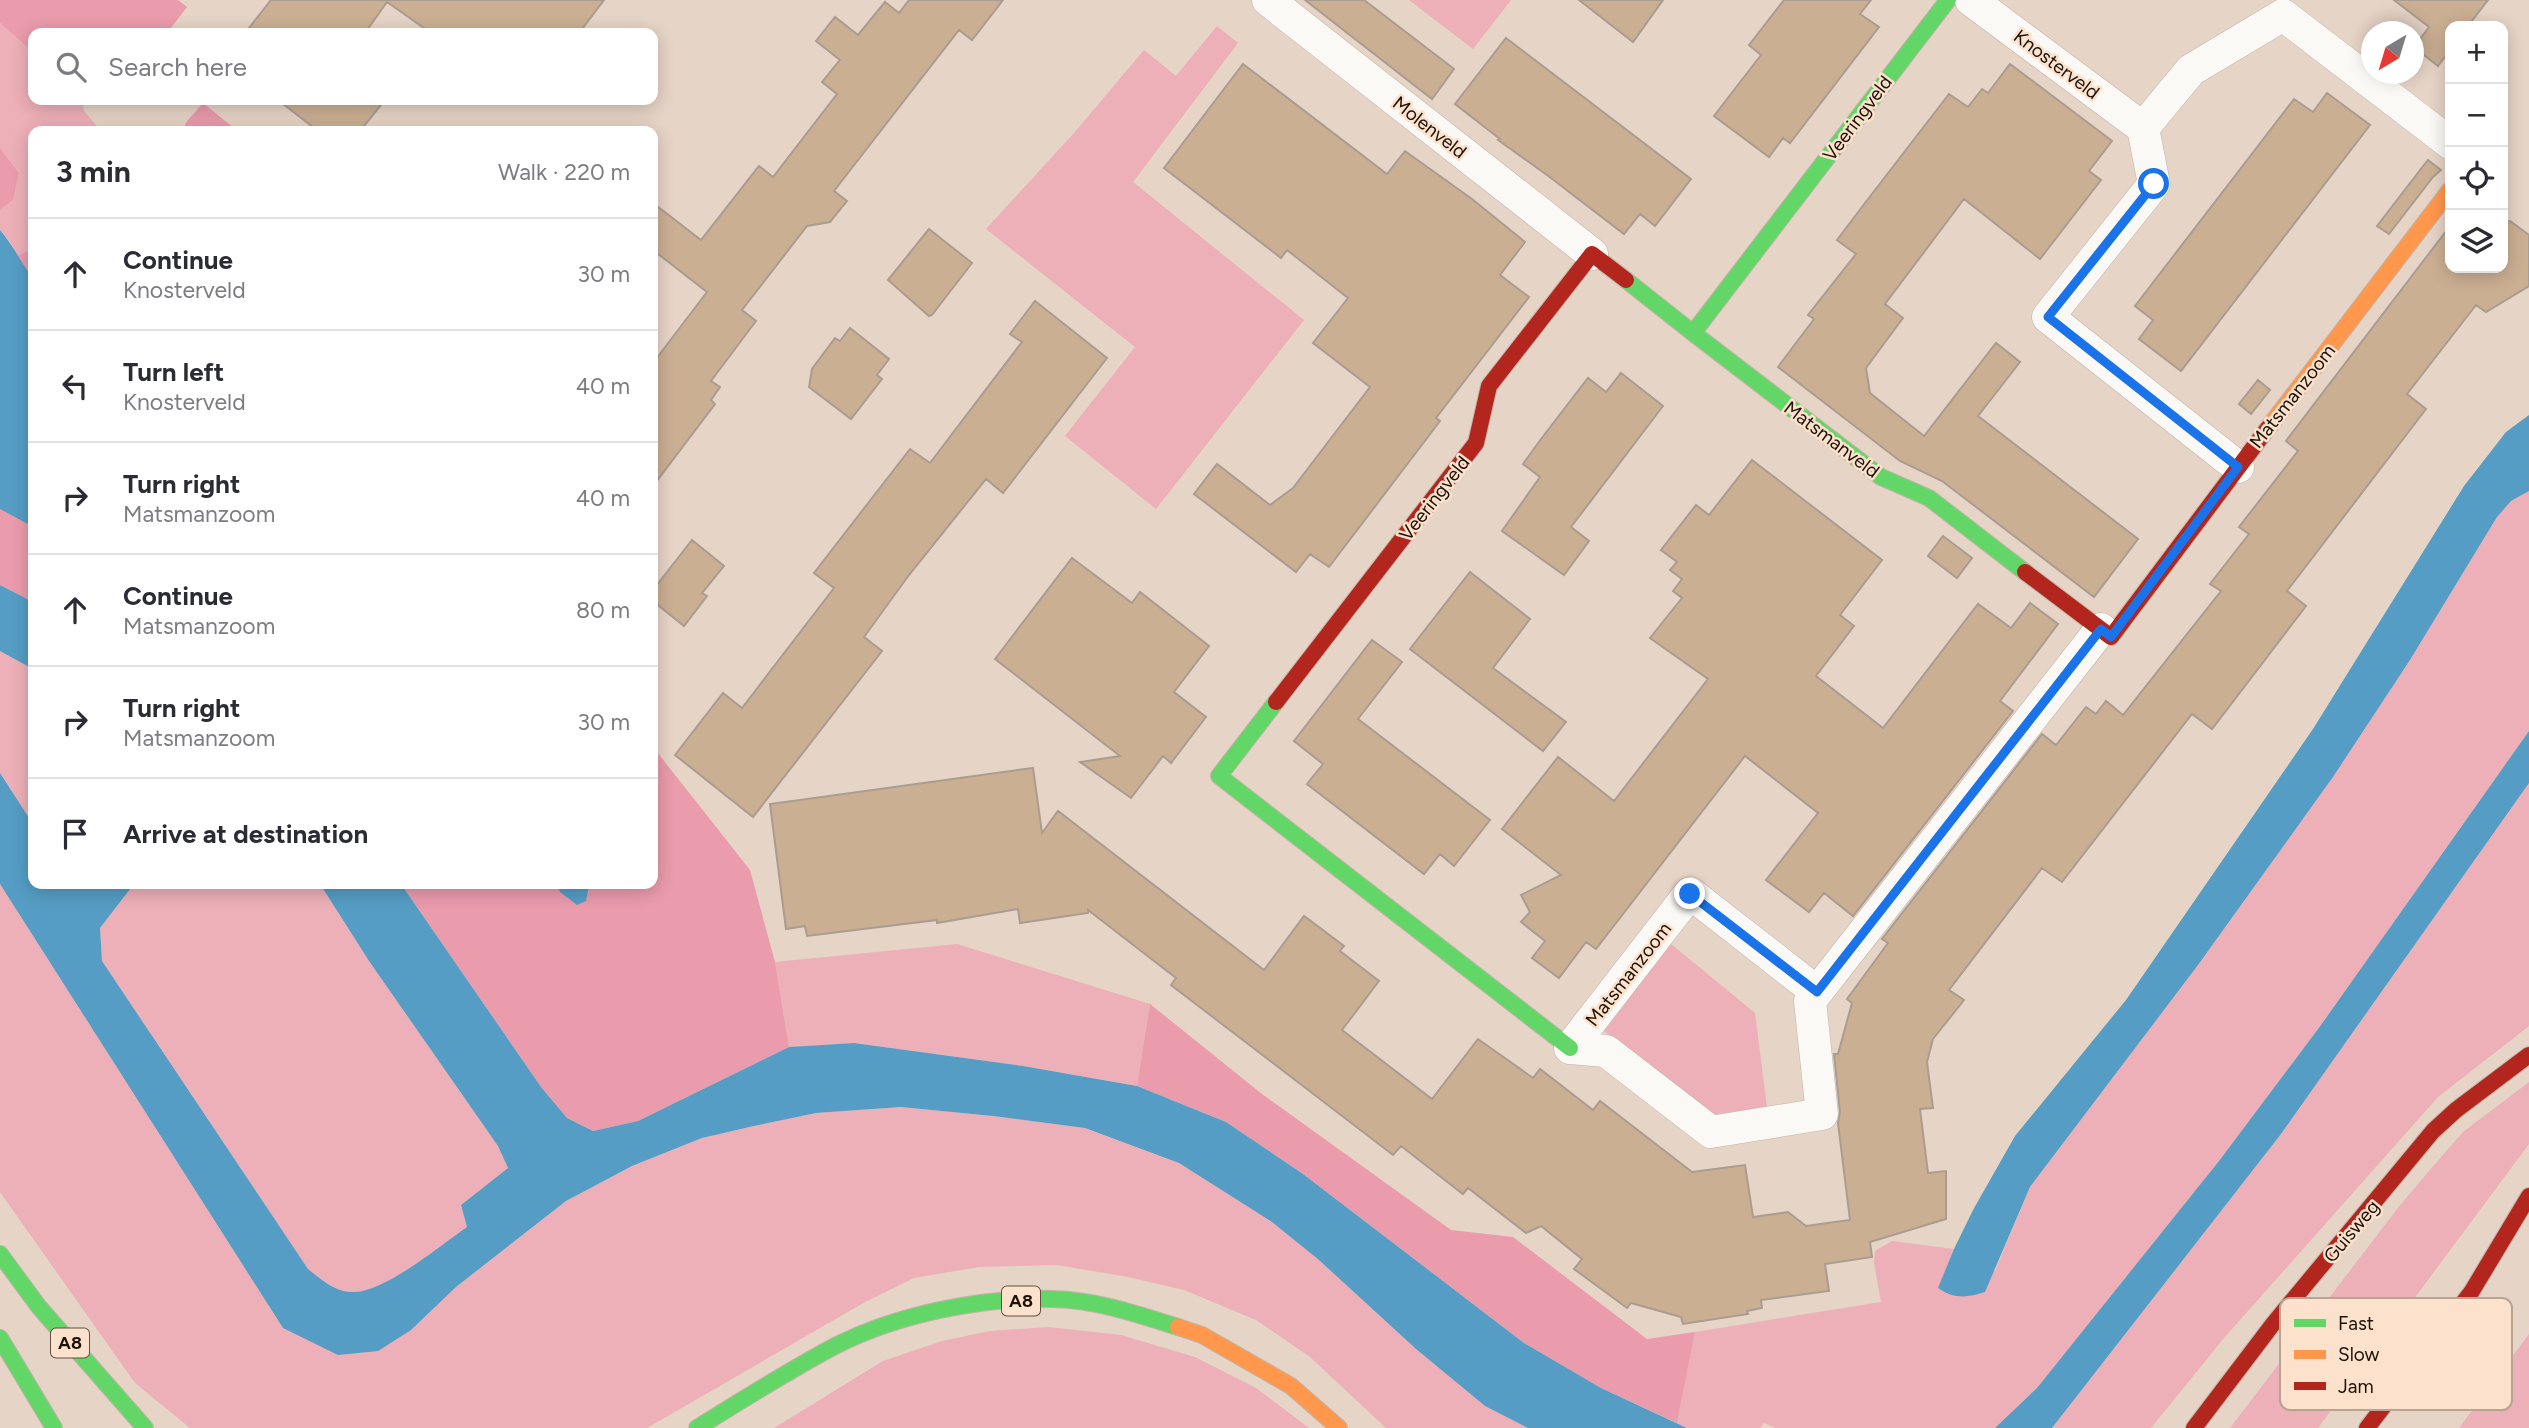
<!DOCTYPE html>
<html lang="en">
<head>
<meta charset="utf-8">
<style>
	body { margin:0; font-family:Figtree,sans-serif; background:#f2f2f3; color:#2b2b33 }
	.controls { position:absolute; right:21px; top:21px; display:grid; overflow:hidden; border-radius:14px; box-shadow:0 4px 18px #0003 }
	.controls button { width:63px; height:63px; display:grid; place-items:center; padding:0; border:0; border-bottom:2px solid #e1e1e2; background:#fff; color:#2b2b33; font:35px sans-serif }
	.compass { position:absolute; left:2361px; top:21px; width:63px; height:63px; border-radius:50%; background:#fff; box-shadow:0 4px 18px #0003; rotate:218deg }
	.stop { position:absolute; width:21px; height:21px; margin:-16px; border:5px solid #1a73e8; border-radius:50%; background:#fff }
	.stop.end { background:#1a73e8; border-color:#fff; box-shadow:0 2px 7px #0008 }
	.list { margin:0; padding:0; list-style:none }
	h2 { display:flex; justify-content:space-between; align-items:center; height:91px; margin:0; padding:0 28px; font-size:30px }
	h2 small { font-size:23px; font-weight:400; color:#7c7c81 }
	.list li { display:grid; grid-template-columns:46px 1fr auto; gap:21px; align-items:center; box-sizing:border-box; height:112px; padding:0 28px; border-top:2px solid #e1e1e2 }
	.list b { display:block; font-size:26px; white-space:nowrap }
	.list p { margin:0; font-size:23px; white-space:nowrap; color:#7c7c81 }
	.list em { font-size:23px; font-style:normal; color:#7c7c81 }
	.icon { flex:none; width:38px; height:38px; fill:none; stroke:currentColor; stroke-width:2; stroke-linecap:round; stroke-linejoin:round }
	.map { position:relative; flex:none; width:2529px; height:1428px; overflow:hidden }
	.search { position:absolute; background:#fff; box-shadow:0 4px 18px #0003; left:28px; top:28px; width:630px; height:77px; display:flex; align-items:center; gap:18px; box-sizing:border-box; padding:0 24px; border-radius:14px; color:#7c7c81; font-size:26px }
	.panel { position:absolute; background:#fff; box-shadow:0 4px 18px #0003; left:28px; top:126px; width:630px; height:763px; border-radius:14px }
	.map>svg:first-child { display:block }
	.green { fill:#edafb8 }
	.forest { fill:#ea9bac }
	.water { fill:#559dc5 }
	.building { fill:#cbaf93; stroke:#aa9c91; stroke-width:2 }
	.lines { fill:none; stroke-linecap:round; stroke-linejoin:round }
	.street-casing { stroke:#c1b4a8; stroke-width:33 }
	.fast-casing { stroke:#c1b4a8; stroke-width:18 }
	.slow-casing { stroke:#c1b4a8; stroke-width:18 }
	.jam-casing { stroke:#c1b4a8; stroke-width:18 }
	.street { stroke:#fbf9f6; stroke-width:32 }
	.fast { stroke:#63d668; stroke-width:16 }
	.slow { stroke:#ff974d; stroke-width:16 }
	.jam { stroke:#b3261e; stroke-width:16 }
	.route { stroke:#1a73e8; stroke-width:9 }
	.labels { text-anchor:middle; stroke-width:5; stroke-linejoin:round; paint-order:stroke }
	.shield { fill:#fce1cc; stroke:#605043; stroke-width:2 }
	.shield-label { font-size:18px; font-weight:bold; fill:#1d1208 }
	.street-label { font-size:19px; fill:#1d1208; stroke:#fce1cc }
	.key { fill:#fce1cc; stroke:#b9a391; stroke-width:2 }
	.key-label { font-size:19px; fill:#1d1208 }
</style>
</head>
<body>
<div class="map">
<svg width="2529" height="1428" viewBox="0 0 2529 1428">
	<rect width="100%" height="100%" fill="#e6d4c6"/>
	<!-- green -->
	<path class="green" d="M1409,0h102l-38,49z
		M0,23l33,29v48h49l2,11 17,20h-68v117l-17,9 -6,-15 -10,-12v-20l13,-10 6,-27 -19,-25z
		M1217,26l21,17 -105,139 171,138 -148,189 -91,-73 70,-89 -149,-118 88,-96 70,-83 32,26z
		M2529,491v240l-208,294 -102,136 -182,227 -42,40h-219l-12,-5 -4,5h-73l-10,-5 18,-91 186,-30 -7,-39 1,-12 17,-10 62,8 -15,39 56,-17 35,-84 168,-222 135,-188 77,-117 87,-143 14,-16z
		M0,651l33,18v155l-33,-51z
		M2529,783v243l-91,71 -214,241 -73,90h-99l229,-294z
		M0,884l283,444 128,2 45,-43 110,-86 66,-35 70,-28 52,-12 62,-13 85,-6 92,9 92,12 94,35 93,59 47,38 97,89 69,57 43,22h-142l-76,-71 -54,-37 -72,-30 -56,-13 -71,-12 -78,2 -65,11 -49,24 -218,126h-457l-55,-45 -135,-191z
		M134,884h186l49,77 129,185 10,22 -47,37 6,22c-26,18 -81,64 -111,65 -20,1 -34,-12 -48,-23l-206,-308 -2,-33z
		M957,944l193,60 -13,82 -114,-20 -168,-23 -66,4 -14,-85z
		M1671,944l84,69 12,94 -57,8 -106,-84z
		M2529,1082v62l-211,284h-88l167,-219 32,-38 34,-39z
		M1049,1327l72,8 74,22 61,31 53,40h-535l109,-67 59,-20 48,-10z
		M2529,1334v94h-70z"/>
	<!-- forest -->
	<path class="forest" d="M0,0h178l9,7 -20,26h-134v19l-33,-29z
		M203,103l31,25 4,3h-56l5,-10z
		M0,148l19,25 -6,27 -13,10z
		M33,248v30l-17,-21z
		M0,509l33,18v75l-33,-17z
		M653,747l97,123 25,92 14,85 -151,74 -45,10 -26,-13 -26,-31 -140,-203h155l4,8 28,-2 -3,-6h68z
		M1150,1004l112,90 189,136 62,7 134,102 48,-7 -18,91 -76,-35 -77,-45 -221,-169 -77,-52 -89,-36z"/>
	<!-- water -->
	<path class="water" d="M0,230c13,15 21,33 33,48v249l-33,-18z
		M2529,415v76l-18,10 -14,16 -87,143 -77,117 -135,188 -168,222 -45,105c-18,6 -32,7 -47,-4l16,-39 19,-39 42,-74 111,-136 187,-271 151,-243 42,-54z
		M0,585l33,17v67l-33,-18z
		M2529,731v52l-248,351 -229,294h-57l42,-40 182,-227 102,-136z
		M0,773l33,51v60h101l-34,44 2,33 206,308c14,11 28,24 47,23 31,-1 86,-47 112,-65l-6,-22 47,-37 -10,-22 -129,-185 -49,-77h81l140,203 26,31 26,13 45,-10 151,-74 65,-4 169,23 114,20 89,36 77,52 221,169 77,45 86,40h-159l-43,-22 -69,-57 -97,-89 -47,-38 -93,-59 -94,-35 -92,-12 -92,-9 -85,6 -62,13 -52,12 -70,28 -66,35 -110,86 -45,43 -33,21 -40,4 -55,-27 -283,-444z
		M556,884h29l3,6 -2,11 -9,4 -17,-13z"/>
	<!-- building -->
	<path class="building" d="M271,0h333l-25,33h-148l-44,-31 -22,31h-120z
		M909,0h94l-31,40 -13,-10 -125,161 13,10 -17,21 -23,4 -65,84 14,11 -45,60 9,6 -9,13 4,4 -62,82v-123l54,-71 -54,-42v-47l48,37 58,-74 14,11 64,-83 -15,-12 18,-22 -24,-19 19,-24 23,18 27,-33 14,11z
		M1305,0h59l90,69 -22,30z
		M1579,0h84l-30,42z
		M1784,0h87l-11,14 19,13 -89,116 -7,-5 -14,19 -55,-41 47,-61 -12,-10z
		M2394,0h94l-20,26h-18v24l-12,16 -24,-19 15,-20z
		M1506,38l185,141 -36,47 -15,-12 -16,20 -77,-59 -49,-35 2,-1 -45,-35z
		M1243,64l144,110 18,-23 67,48 53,43 -25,33 29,22 -93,121 4,3 -111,146 -19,-13 -14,18 -102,-78 23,-30 53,41 23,-17 77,-101 -57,-44 35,-45 -61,-48 -6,8 -117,-90z
		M2010,64l102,77 -23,30 12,9 -61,79 -76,-60 -79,105 18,14 -37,50 4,25 54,43 72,-93 24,19 -42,54 160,123 -44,58 -152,-116 -42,-20 -122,-94 36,-48 -6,-4 48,-61 -19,-14 28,-37 84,-109 19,13 14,-18 6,4z
		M2327,93l43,32 -189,246 -42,-32 14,-19 -18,-14 159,-207 19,13z
		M278,100h107l-25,31h-42z
		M2428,160l13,10 -8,7 -44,57 -12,-8z
		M2503,217v5l7,-1 19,14v51l-43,26 -10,-7 -69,89 19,15 -139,182 19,15 -94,123 -20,-15 -130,168 -20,-14 -93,122 15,10 -31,39 -6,23 6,46 -13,1 8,64 18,-2v48l-76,23 2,15 -47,7 4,27 -68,9 1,8 -15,3 1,3 -65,10 -2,-7 -50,-14 -4,5 -53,-39 8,-10 -41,-33 -15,7 -58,-45 -5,6 -62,-48 -8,9 -222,-170 5,-7 -88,-68v3l-68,10 -2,-14 -81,14v-3l-130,16 -2,-10 -19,3 -16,-125 263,-36 9,65 16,-22 206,159 40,-54 40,30 -4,5 39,30 -37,49 90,69 46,-60 55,39 7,-9 53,41 7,-9 92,71 53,-7 8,52 35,-5 18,14 44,-6 -12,-97 2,-11 -6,-58h4l14,-51 -5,-4 41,-56 -6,-4 160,-205 14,11 30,-38 10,7 10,-13 17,14 98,-124 -11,-7 39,-50 -10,-7 59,-76 -12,-10 164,-215v42h53z
		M929,229l43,34 -40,52 -3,1 -41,-36z
		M1035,301l72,57 -104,135 -17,-14 -77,96 -45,62 18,14 -129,166 -78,-62 48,-62 19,15 92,-120 -20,-15 96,-124 20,14 92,-121 -12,-8z
		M850,328l39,31 -12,16 5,4 -31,40 -42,-32 3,-18 23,-31 5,3z
		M1621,373l42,33 -92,121 18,14 -25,34 -62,-44 38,-54 -17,-13 18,-25 47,-61 18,14z
		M2258,380l12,10 -19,24 -12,-10z
		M1752,460l130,100 -42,55 14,11 -38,50 67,52 95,-124 33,24 19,-25 28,21 -58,77 13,10 -160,205 -29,-23 -15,19 -43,-32 52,-67 -73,-57 -149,193 -10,-7 -27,36 -27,-20 13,-17 -24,-19 9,-10 -9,-17 40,-20 -59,-46 56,-72 56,44 94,-122 -58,-41 32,-40 -9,-7 9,-12 -12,-9 7,-8 -16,-12 35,-45 13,10z
		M1943,536l29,22 -15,20 -29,-22z
		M692,540l32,26 -22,27 5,3 -23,30 -31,-25v-11z
		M1072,558l60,45 8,-11 69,54 -35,46 32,25 -35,46 -8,-7 -32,42 -51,-36 40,-6 -125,-97z
		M1470,572l60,47 -37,49 73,54 -23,29 -133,-102z
		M1372,640l30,22 -44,57 132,101 -36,46 -14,-12 -16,20 -117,-90 16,-20 -29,-23z"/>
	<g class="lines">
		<!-- street casing -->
		<g class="street-casing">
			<path id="street" d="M1268,0l324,254
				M1971,0l172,128 11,56 -106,133 190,150
				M2143,128l48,-58 92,-55 167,128
				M1570,1048l36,3 105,81 111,-18 -12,-113 291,-372
				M1570,1048l120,-155 127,99"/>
		</g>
		<!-- fast casing -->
		<g class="fast-casing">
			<path id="fast" d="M1626,280l67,53 255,-333
				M1693,333l188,144 48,21 96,74
				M1276,702l-57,74 351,272
				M0,1254l39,53 106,121
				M0,1338l54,90
				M697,1428c45,-28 91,-57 138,-82 63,-32 147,-49 218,-47 43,1 84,15 125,28"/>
		</g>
		<!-- slow casing -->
		<g class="slow-casing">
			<path id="slow" d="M2268,428l182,-238
				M1178,1327l24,8 89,51 48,42"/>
		</g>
		<!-- jam casing -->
		<g class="jam-casing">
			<path id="jam" d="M2025,572l86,65 157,-209
				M1276,702l200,-259 13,-57 103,-132 34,26
				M2194,1428l79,-104 160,-193 23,-21 73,-55
				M2367,1428l105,-137 57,-95"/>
		</g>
		<!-- street -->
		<use href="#street" class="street"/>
		<!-- fast -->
		<use href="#fast" class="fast"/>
		<!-- slow -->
		<use href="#slow" class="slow"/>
		<!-- jam -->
		<use href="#jam" class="jam"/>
	</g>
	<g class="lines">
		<!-- route -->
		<path class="route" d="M1690,894l127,98 284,-363 10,8 127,-170 -190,-150 106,-133"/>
	</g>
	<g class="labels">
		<!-- shield labels -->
		<g class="shield">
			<rect x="1002" y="1286.5" width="38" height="29" rx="5"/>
			<rect x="51" y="1328.5" width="38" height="29" rx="5"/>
		</g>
		<g class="shield-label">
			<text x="1021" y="1307">A8</text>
			<text x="70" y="1349">A8</text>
		</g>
		<!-- street labels -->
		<g class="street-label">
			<text transform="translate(2057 64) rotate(37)" y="7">Knosterveld</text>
			<text transform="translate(1857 118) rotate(-53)" y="7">Veeringveld</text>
			<text transform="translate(1430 127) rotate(38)" y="7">Molenveld</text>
			<text transform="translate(2292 396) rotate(-52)" y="7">Matsmanzoom</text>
			<text transform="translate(1832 439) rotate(37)" y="7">Matsmanveld</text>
			<text transform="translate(1434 498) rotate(-52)" y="7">Veeringveld</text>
			<text transform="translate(1628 974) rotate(-52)" y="7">Matsmanzoom</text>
			<text transform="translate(2351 1231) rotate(-50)" y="7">Guisweg</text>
		</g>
	</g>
	<!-- legend -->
	<rect x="2280" y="1298" width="232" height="112" rx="10" class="key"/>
	<rect x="2294" y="1319" width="32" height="8" fill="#63d668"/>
	<rect x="2294" y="1350" width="32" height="9" fill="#ff974d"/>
	<rect x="2294" y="1382" width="32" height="8" fill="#b3261e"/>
	<g class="key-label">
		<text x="2338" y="1330">Fast</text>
		<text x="2338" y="1361">Slow</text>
		<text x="2338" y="1393">Jam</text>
	</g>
</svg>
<div class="controls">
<button>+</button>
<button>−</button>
<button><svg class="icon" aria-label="locate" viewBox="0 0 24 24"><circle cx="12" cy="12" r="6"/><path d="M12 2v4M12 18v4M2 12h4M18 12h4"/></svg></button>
<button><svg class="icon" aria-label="layers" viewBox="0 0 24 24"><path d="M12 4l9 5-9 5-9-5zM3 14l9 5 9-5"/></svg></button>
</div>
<svg class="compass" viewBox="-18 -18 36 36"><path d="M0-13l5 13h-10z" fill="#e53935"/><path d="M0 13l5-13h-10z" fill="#7c7c81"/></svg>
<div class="stop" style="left:2154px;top:184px"></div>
<div class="stop end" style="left:1690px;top:894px"></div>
<div class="search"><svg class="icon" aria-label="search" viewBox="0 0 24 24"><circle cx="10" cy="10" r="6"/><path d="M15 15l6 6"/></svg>Search here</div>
<section class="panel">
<h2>3 min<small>Walk · 220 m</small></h2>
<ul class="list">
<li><svg class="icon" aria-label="ahead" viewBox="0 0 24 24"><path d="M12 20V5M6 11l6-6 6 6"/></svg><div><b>Continue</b><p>Knosterveld</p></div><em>30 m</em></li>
<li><svg class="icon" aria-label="left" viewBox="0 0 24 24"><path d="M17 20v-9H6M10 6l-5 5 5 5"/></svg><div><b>Turn left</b><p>Knosterveld</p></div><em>40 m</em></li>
<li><svg class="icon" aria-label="right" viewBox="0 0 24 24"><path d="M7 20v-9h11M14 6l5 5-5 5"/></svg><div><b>Turn right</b><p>Matsmanzoom</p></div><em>40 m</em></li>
<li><svg class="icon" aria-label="ahead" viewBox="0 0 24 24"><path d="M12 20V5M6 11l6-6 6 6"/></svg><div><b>Continue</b><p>Matsmanzoom</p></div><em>80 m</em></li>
<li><svg class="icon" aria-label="right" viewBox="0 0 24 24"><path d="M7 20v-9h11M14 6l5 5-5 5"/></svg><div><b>Turn right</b><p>Matsmanzoom</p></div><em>30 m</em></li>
<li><svg class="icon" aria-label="arrive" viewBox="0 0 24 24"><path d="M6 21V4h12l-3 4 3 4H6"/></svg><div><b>Arrive at destination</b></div></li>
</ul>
</section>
</div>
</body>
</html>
